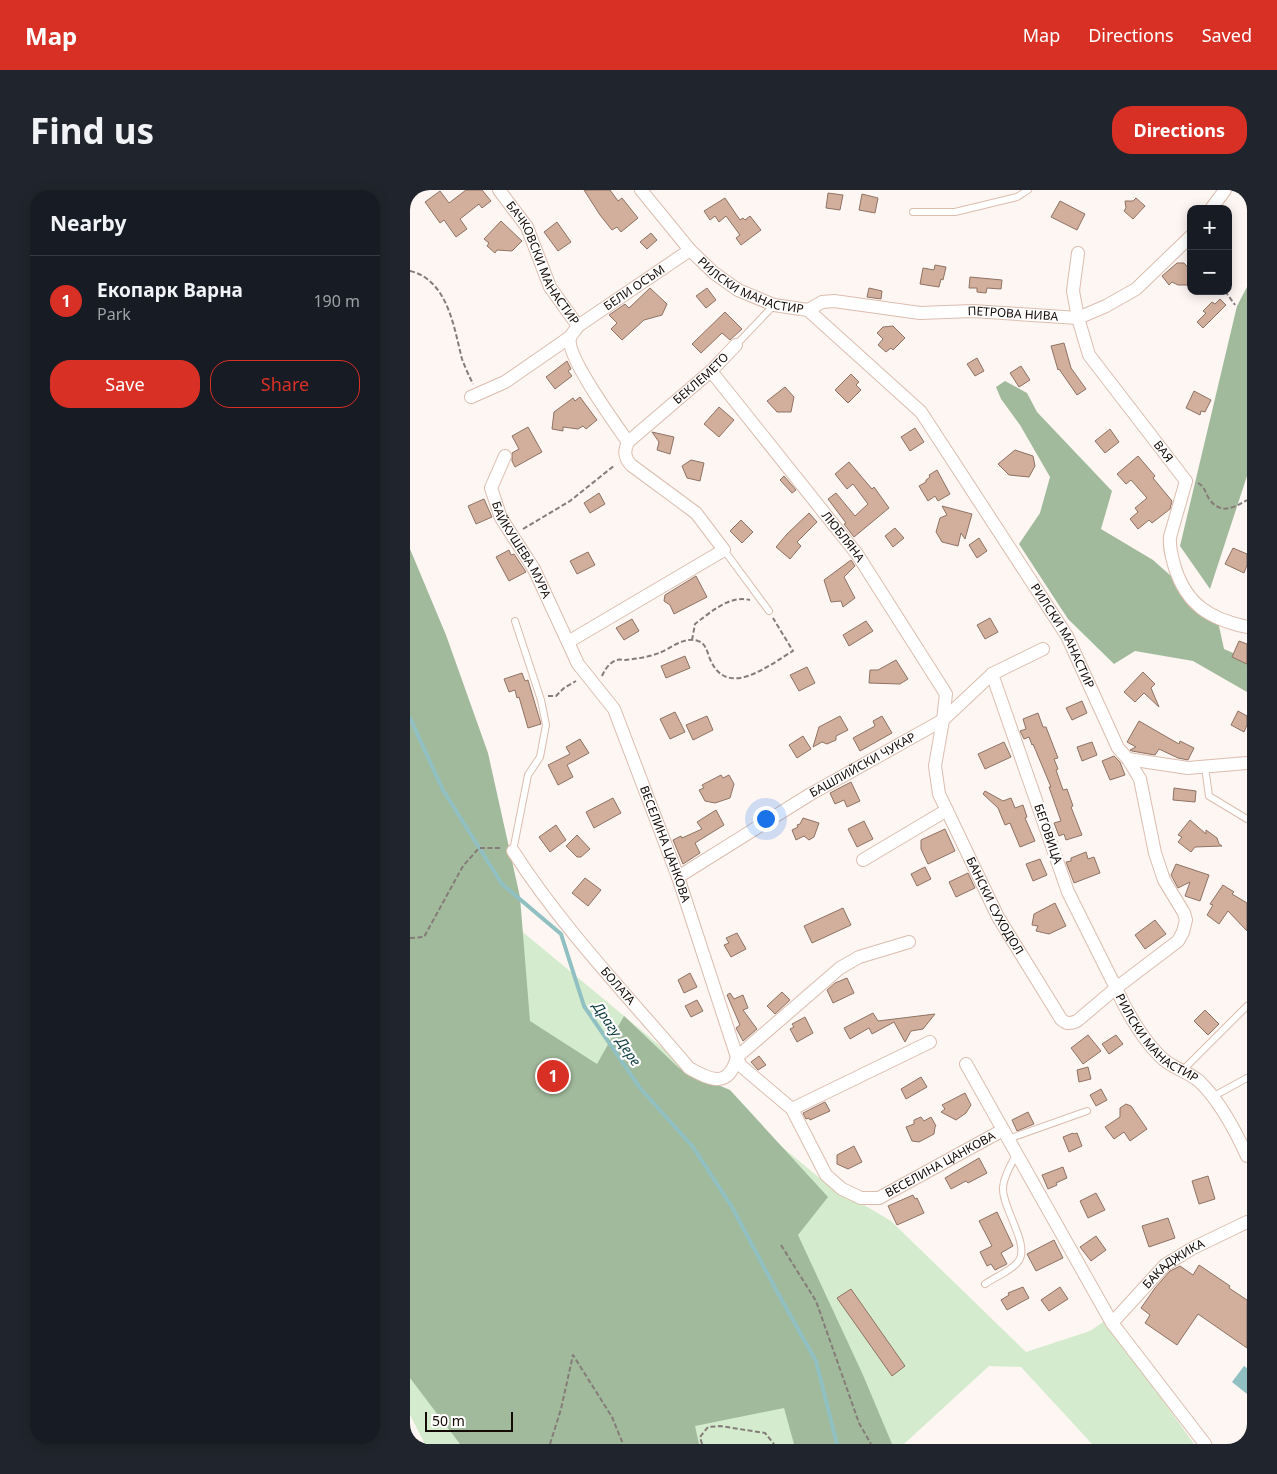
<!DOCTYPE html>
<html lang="en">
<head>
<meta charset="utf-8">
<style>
	body { margin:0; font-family:"Noto Sans",sans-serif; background:#20242c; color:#f1f3f6 }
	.controls { position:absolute; right:15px; top:15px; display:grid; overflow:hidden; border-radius:10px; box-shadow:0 2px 12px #0003 }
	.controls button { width:45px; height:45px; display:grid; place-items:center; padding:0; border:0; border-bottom:1px solid #363941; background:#171b24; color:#f1f3f6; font:25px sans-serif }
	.scale { position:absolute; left:15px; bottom:12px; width:88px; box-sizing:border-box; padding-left:5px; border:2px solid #130905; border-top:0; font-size:14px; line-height:18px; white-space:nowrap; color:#130905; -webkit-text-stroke:4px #fff; paint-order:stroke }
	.you { position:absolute; left:355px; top:628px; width:18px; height:18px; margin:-12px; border:4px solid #fff; border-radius:50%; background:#1a73e8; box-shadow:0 0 0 8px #1a73e833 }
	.badge { display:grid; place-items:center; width:32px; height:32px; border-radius:50%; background:#d93025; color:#fff; font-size:16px; font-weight:700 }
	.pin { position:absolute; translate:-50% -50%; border:2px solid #fff; box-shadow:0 1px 5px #0006 }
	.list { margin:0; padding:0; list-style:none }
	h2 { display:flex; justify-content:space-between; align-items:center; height:65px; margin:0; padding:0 20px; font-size:21px }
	h2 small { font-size:16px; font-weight:400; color:#9ea1a6 }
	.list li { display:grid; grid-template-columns:32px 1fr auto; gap:15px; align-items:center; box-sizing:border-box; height:90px; padding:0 20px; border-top:1px solid #363941 }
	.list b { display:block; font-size:19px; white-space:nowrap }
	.list p { margin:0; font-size:16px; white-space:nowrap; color:#9ea1a6 }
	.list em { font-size:16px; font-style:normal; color:#9ea1a6 }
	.actions { display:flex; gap:10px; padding:15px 20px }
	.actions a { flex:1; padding:11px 0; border:1px solid #d93025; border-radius:20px; text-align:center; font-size:18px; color:#d93025 }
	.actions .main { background:#d93025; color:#fff }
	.map { position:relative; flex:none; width:837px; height:1254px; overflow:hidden; border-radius:20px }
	header { display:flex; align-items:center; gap:30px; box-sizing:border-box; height:70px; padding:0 25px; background:#d93025; color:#fff }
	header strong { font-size:24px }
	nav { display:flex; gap:28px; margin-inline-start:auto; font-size:18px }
	.intro { display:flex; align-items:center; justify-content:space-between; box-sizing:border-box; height:120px; padding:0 30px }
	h1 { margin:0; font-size:35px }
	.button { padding:12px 22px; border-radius:20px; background:#d93025; color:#fff; font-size:18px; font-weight:700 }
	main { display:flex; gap:30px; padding:0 30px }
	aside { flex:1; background:#171b24; border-radius:20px; box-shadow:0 2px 12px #0003 }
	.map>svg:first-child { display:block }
	.green { fill:#d4eccd }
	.forest { fill:#a2ba9c }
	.water { fill:#91c0c2 }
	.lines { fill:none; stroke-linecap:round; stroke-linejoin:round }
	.stream { stroke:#91c0c2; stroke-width:4 }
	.building { fill:#d2ae9c; stroke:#8f7364 }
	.lane-casing { stroke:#ddbdae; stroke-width:8 }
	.street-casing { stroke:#ddbdae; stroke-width:14 }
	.path { stroke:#857c79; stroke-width:2; stroke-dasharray:5 2.5; stroke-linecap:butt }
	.lane { stroke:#fff; stroke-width:6 }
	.street { stroke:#fff; stroke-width:12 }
	.labels { text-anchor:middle; stroke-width:4.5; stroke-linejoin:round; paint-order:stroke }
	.street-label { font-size:12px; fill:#130905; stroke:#fff }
	.water-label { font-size:14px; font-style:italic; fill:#0c3a3c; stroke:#fff }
</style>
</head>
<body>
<header>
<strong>Map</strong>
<nav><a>Map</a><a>Directions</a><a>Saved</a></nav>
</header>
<div class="intro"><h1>Find us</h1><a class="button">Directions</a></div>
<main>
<aside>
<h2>Nearby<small></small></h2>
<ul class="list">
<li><span class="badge">1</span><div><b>Екопарк Варна</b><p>Park</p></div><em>190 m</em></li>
</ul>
<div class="actions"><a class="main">Save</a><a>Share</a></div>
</aside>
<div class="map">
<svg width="837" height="1254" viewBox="0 0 837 1254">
	<rect width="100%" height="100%" fill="#fdf6f3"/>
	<!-- green -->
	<path class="green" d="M91,724l321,266 69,41 135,131 64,-21 16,-11 88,124h-102l-71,-77 -32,-1 -85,78h-479l-15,-29v-452z"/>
	<!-- forest -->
	<path class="forest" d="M837,97v189l-37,113 -30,-43 57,-240z
		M595,191l22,12 10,19 75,79 -11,38 52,31 64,57 7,32 23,10v33l-54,-31 -58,-10 -21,13 -46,-45 -49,-75 21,-31 10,-36 -30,-52 -19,-26 -5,-12z
		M0,359l36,86 42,118 32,144 10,124 67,43 27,-48 55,52 51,22 98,107 -30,38 65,140 29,69h-98l-10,-36 -89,18 4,18h-239l-50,-66z"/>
	<!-- water -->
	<path class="water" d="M834,1176l3,2v26l-15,-12z"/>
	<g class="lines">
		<!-- stream -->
		<path class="stream" d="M0,528l33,72 59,94 59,50 23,72 56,82 53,59 39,60 42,79 42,75 21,83"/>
	</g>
	<!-- building -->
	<path class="building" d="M56,0h16l9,11 -9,7 -3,-4 -19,15 7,10 -11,8 -12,-17 -4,3 -15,-21 15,-11 9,12z
		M174,0h26l8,11 4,-3 16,20 -17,14 -4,-5 -5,3 -12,-15z
		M418,3l15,2 -3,15 -14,-2z
		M452,4l16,4 -3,15 -16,-3z
		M315,8l15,22 3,-2 2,2 5,-4 11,14 -20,15 -5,-7 4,-3 -14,-19 -7,6 -4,-6 -5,4 -6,-9z
		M726,8l9,8 -12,13 -9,-8 2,-3 -1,-7h8z
		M650,11l25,13 -8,16 -26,-13z
		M91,31l21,20 -10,10 -15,-1 -2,3 -8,-7 2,-3 -5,-4z
		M147,32l14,20 -13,9 -14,-19z
		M241,43l6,7 -10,9 -7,-7z
		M767,73h7l7,8v14h-13l-6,-3 -3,3 -7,-9z
		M525,75l11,2 -3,13 -2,-1 -2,8 -19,-3 3,-16 11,2z
		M560,87l32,3 -1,9 -14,-1 -1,5 -9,-1v-4h-8z
		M240,98l17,16 -5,11 -18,5 -22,20 -11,-11 6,-6 -8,-8 16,-11 4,4z
		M297,98l9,12 -10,8 -10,-12z
		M459,98l13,3 -1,8 -14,-2z
		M810,109l6,6 -23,23 -6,-6 9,-9 -3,-2 9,-9 3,2z
		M315,122l17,17 -12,11 -8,-7 -21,20 -9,-9z
		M483,136l12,12 -12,12 -2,-2 -5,4 -8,-7 5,-6 -6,-6 6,-6z
		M654,153l7,25 15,21 -9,6 -18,-26 -1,1 -7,-24z
		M567,168l7,13 -9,5 -8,-12z
		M157,171l4,8 -3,2 4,5 -17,13 -9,-12z
		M611,176l9,14 -11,7 -9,-14z
		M441,184l8,8 -3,3 5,5 -13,13 -13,-13z
		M375,197l9,10 -3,15h-14l-10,-11z
		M784,201l17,9 -6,12 -4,-1 -1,4 -14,-7z
		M170,207l17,23 -11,9 -3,-3 -5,3 -15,-2v4l-11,-2 2,-17 19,-14 2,3z
		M309,217l15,13 -15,17 -15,-13z
		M118,237l14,25 -27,15 -3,-6v-8l7,-4 -7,-13z
		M505,238l9,14 -14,9 -9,-14z
		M700,239l9,13 -14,11 -10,-12z
		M242,242l22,5 -4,17 -13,-4 2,-8z
		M605,260l18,6 2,10 -6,11 -20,-2 -11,-11z
		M728,266l17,20 -2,2 19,23 -2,8 -18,14 -3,-3 -11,9 -8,-10 8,-7 -3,-4 12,-10 -16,-18 -5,4 -9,-10z
		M281,270l13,3 -4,18 -13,-3 -5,-12z
		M439,272l23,27 2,-2 15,21 -35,29 -10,-13 2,-1 -18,-24 8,-6 19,23 13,-12 -15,-20 -6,5 -12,-15z
		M527,280l13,24 -12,7 -3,-5 -7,5 -9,-15 7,-4v-2l4,-3 -1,-2z
		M374,286l12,14 -4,3 -12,-13z
		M189,303l6,11 -15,9 -6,-10z
		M74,309l8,18 -16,7 -8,-18z
		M532,316l30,8 -7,25 -4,-6 -3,13 -16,-4 -6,-10 4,-14 7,-3z
		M399,323l8,9 -20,20 4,4 -11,13 -14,-12 11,-13z
		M331,330l12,12 -11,11 -12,-12z
		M485,338l9,10 -11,9 -8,-11z
		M569,348l8,13 -10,7 -8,-13z
		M823,358l14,6v11l-3,8 -19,-9z
		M99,360l2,5 3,-1 12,18 -17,9 -13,-24z
		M178,362l7,13 -18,9 -7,-13z
		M441,370l4,6 -11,11 11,21 -12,9 -2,-6 -10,1 -7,-22z
		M286,386l11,21 -33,17 -4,-9 -6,-4 1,-6z
		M580,428l8,14 -13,7 -8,-14z
		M222,429l7,12 -15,9 -8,-12z
		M456,431l7,10 -24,15 -6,-11z
		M829,451l8,3v20l-15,-7z
		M275,466l5,12 -24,10 -5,-12z
		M486,470l12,19 -8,5 -31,-1 1,-13h8z
		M397,477l8,16 -16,8 -9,-16z
		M733,482l12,12 -4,4 8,19 -15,-14 -9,9 -11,-10z
		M112,483l3,8 3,-1 13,44 -13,4 -9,-31 -2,1 -2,-8 -6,2 -5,-13z
		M672,511l5,12 -15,7 -6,-12z
		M828,521l9,5v9l-3,7 -13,-7z
		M265,522l10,20 -15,7 -10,-20z
		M628,523l5,14h3l12,31 -4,1 4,10 -2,1 7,20 4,-1 6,17 -2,1 11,28 -16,5 -2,-6 -5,2 -5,-13 7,-2 -12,-34h2l-18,-43 -1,1 -3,-8 -5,2 -4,-8 6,-2 -3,-10z
		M297,526l6,14 -20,10 -7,-15z
		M430,526l8,14 -12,6v4l-9,4 -5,-2 -9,5 6,-20z
		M472,526l10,17 -32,18 -7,-13 22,-12 -2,-5z
		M729,531l40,23 1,-3 14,7 -6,12 -10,-2 -19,-9 -4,6 -23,-4 -2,-1 6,-3 -9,-5z
		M393,546l8,13 -14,9 -8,-13z
		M170,549l9,14 -22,12 6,12 -15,8 -10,-20 22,-11 -4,-7z
		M594,552l7,15 -26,12 -7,-15z
		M682,552l5,13 -15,6 -5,-14z
		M704,566l6,6 5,13 -15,5 -8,-19z
		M311,585l2,3 6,-3 5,9 -4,14 -15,5 -10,-2 -6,-11 5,-2 -2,-3z
		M441,592l9,19 -13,6 -3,-7 -9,4 -5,-11z
		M764,598l22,3 -1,11 -22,-2z
		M575,601l18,10 8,-3 4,10 8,-3 4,12 -2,1 10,23 -15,6 -10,-24 -5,2 -7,-17 -15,-14z
		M203,608l8,15 -27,15 -8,-16z
		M306,620l8,15 -29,18 5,10 -17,11 -10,-24 8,-4 1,2 20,-9 -5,-7z
		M393,628l16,5 -5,14 -5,3 -5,-4 -8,4 -4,-10 6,-3 -1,-2 3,-1z
		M780,630l16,14v-4l11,8 2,6 3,2 -27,1 -4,5 -13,-10 4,-5 -4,-2z
		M454,631l9,18 -16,8 -9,-18z
		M146,635l10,15 -16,12 -11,-15z
		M535,639l10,22 -27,13 -7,-15v-9z
		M167,645l13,14 -9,8h-4l-11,-11z
		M676,662l2,7 6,-2 6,16 -26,10 -8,-21 5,-1v-3z
		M630,669l7,16 -14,6 -7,-17z
		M766,674l33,11 -9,26 -15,-5 5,-14 -12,6 -7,-13z
		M515,677l6,12 -14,7 -6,-12z
		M558,683l7,15 -19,9 -7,-15z
		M175,688l16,12 -13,16 -16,-13z
		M813,695l11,7 -2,2 15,9v28l-19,-20 -9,13 -12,-9 6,-10 -3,-1z
		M645,713l11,23 -17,8 -13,-3 2,-5 -6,-1 2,-11z
		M433,718l8,17 -39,18 -8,-17z
		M745,730l11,14 -21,15 -10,-14z
		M327,743l9,16 -15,8 -7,-12 5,-2 -3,-5z
		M280,783l7,14 -13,6 -6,-13z
		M437,788l7,15 -21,10 -6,-13 8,-7z
		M372,802l8,8 -15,14 -8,-8z
		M320,803l4,6 9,-4 5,13 -5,2 14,19 -14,12 -7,-13 4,-3 -13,-30z
		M287,810l6,11 -12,6 -6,-11z
		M795,820l14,14 -11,11 -14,-14z
		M463,823l5,8 57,-7 -12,15 -12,2 -6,11 -11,-20 -22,12 -3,-6 -19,11 -6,-11z
		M395,827l8,16 -16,9 -7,-13 4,-2 -2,-3z
		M678,845l13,16 -18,13 -12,-16z
		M706,845l7,9 -14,10 -7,-10z
		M349,866l7,9 -8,5 -7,-8z
		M678,877l3,12 -12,3 -2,-12z
		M511,887l6,10 -21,12 -5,-10z
		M691,899l6,11 -11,6 -6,-11z
		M555,903l6,12 -5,8 -10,7 -15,-8 4,-3 -3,-4z
		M415,912l5,9 -20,9 -1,-2 -3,1 -3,-6z
		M716,914l5,2 16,23 -17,12 -6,-9 -10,7 -9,-12 15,-10v-9z
		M618,922l6,12 -17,7 -5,-11z
		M511,927l3,4 7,-4 5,9 -1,1 -1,7 -15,8 -7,-1 -6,-14 8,-3v-4z
		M663,943l1,1 3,-1 5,13 -13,6 -6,-15z
		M444,956l8,16 -14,7 -11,-5v-9z
		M569,968l8,15 -19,10 -2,-2 -15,8 -6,-11z
		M653,977l4,11 -11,5 1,2 -9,4 -6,-14z
		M798,986l7,23 -16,5 -7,-23z
		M686,1003l9,17 -17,8 -8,-17z
		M503,1005l2,4 2,-1 7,15 -27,12 -9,-19z
		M587,1022l16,34 -12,7 6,11 -12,6 -4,-6 -4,2 -7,-14 12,-6 -13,-25z
		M758,1028l7,20 -26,9 -7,-21z
		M686,1046l10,14 -15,11 -11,-14z
		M644,1050l9,18 -27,13 -9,-17z
		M789,1075l31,21 -1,2 18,12v48l-49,-34 -21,31 -32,-22 5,-8 -9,-7 14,-20 15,-17 10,-5 13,9z
		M613,1097l6,11 -22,12 -6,-10 8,-5 -1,-2z
		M650,1097l8,12 -19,12 -8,-11z
		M441,1099l54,77 -13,10 -55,-78z"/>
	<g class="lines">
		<!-- lane casing -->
		<g class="lane-casing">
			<path id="lane" d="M503,22h42l62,-15 11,-7
				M326,155l38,-40
				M314,360l45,61
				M795,577l4,29 38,23
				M103,661l15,-76 12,-18 6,-32 -5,-25 -26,-79
				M772,881l65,-65
				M802,907l35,-19
				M598,949l79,-28
				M575,1094c10,-7 24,-12 32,-21 16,-15 -16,-56 -14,-76 1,-11 8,-23 13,-32"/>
		</g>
		<!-- street casing -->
		<g class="street-casing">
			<g id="street">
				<path id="s1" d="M89,0l28,37 23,60 28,39c-2,4 -7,8 -8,12 -4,18 46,87 58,104"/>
				<path id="s2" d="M231,0l49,60 24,23 24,17 36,15 34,5 113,102 146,224 51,112 10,11 12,20 15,74 9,27 20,33 2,7 -3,12 -5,9 -62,47c10,23 28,54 47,71 10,9 25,13 36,22 19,18 37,51 48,75"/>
				<path d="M801,19l14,-19"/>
				<path id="s3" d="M668,63l-5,38 5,27 11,37 97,126 -16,56c-1,11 2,20 5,31 12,37 35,51 72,59"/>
				<path id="s4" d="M398,120l14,-8 12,-1 86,12 53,-2 105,7 28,-12 30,-17 55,-53"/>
				<path id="s5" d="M168,136l112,-76"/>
				<path id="s6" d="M301,181l146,183 89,140 -3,26 -8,46 4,28 59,123 63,102c5,5 9,5 16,2l39,-33 -48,-96 -76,-218"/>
				<path d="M61,207l34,-15 65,-45"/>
				<path id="s7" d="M95,266l-14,32 10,30 33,51 44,95 36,45 64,168 59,180 103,-89 19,-11 50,-15"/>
				<path id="s8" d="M158,452l156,-92 -28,-37 -65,-48c-7,-8 -7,-14 -3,-23l83,-71 25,-26"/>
				<path d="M718,569l60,9 59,-5"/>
				<path id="s9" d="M103,661c50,78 116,146 176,217 22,13 40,20 48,-11"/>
				<path d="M453,670l84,-50"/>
				<path id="s10" d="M268,687l131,-82 134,-75 49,-46 51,-25"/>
				<path id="s11" d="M327,867l3,8 52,44 34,66 16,14 19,9h18l124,-68"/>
				<path d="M556,874l146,259 93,121"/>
				<path d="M382,919l138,-67"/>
				<path id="s12" d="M702,1133l53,-58 28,-17 54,-26"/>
			</g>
		</g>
		<!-- path -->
		<path class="path" d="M0,81c38,9 44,57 52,88 3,8 7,17 11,25
			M815,101l10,14
			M788,293c7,4 7,9 11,16 12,16 24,9 38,1
			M113,339l47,-28 45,-36
			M282,450l3,-16c16,-12 34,-29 55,-24
			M192,486c3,-7 8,-14 15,-16 3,-1 5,0 8,0 10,-1 24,-3 34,-7 11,-4 25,-17 39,-12 8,2 9,11 12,18 17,41 59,6 83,-8l-20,-33
			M138,506h8l8,-8 12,-7
			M0,748l14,-1 39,-71 16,-18h22
			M371,1055l35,56 43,122 12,21
			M140,1254l11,-35 12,-54 39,62 11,27
			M292,1254l-2,-7 8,-10 12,-1 45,7 9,11"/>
		<!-- lane -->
		<use href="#lane" class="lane"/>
		<!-- street -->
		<use href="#street" class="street"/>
	</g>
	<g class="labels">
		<!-- street labels -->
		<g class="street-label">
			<text dy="4" stroke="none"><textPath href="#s1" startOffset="86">БАЧКОВСКИ МАНАСТИР</textPath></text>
			<text dy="4" stroke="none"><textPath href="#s2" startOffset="150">РИЛСКИ МАНАСТИР</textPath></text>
			<text dy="4" stroke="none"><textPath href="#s5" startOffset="68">БЕЛИ ОСЪМ</textPath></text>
			<text dy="4" stroke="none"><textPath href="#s4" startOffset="208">ПЕТРОВА НИВА</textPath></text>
			<text dy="4" stroke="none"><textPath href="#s8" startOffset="430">БЕКЛЕМЕТО</textPath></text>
			<text dy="4" stroke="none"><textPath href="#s3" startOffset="226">ВАЯ</textPath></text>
			<text dy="4" stroke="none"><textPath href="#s6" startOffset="212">ЛЮБЛЯНА</textPath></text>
			<text dy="4" stroke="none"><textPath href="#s7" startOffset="104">БАЙКУШЕВА МУРА</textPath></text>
			<text dy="4" stroke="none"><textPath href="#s2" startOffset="631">РИЛСКИ МАНАСТИР</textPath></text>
			<text dy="4" stroke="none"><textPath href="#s10" startOffset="216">БАШЛИЙСКИ ЧУКАР</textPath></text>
			<text transform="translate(638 644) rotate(71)" y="4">БЕГОВИЦА</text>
			<text dy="4" stroke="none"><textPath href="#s7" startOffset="434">ВЕСЕЛИНА ЦАНКОВА</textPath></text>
			<text dy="4" stroke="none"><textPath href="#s6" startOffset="626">БАНСКИ СУХОДОЛ</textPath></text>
			<text dy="4" stroke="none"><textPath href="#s9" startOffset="171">БОЛАТА</textPath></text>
			<text dy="4" stroke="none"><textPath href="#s2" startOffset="1111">РИЛСКИ МАНАСТИР</textPath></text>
			<text dy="4" stroke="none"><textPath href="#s11" startOffset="281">ВЕСЕЛИНА ЦАНКОВА</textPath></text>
			<text dy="4" stroke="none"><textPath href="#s12" startOffset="86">БАКАДЖИКА</textPath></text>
		</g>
		<!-- water labels -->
		<g class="water-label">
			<text transform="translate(207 844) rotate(56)" y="5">Драгу Дере</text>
		</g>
	</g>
</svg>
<div class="controls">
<button>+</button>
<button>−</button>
</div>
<div class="scale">50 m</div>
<div class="you"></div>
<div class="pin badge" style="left:143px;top:886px">1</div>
</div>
</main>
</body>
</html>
